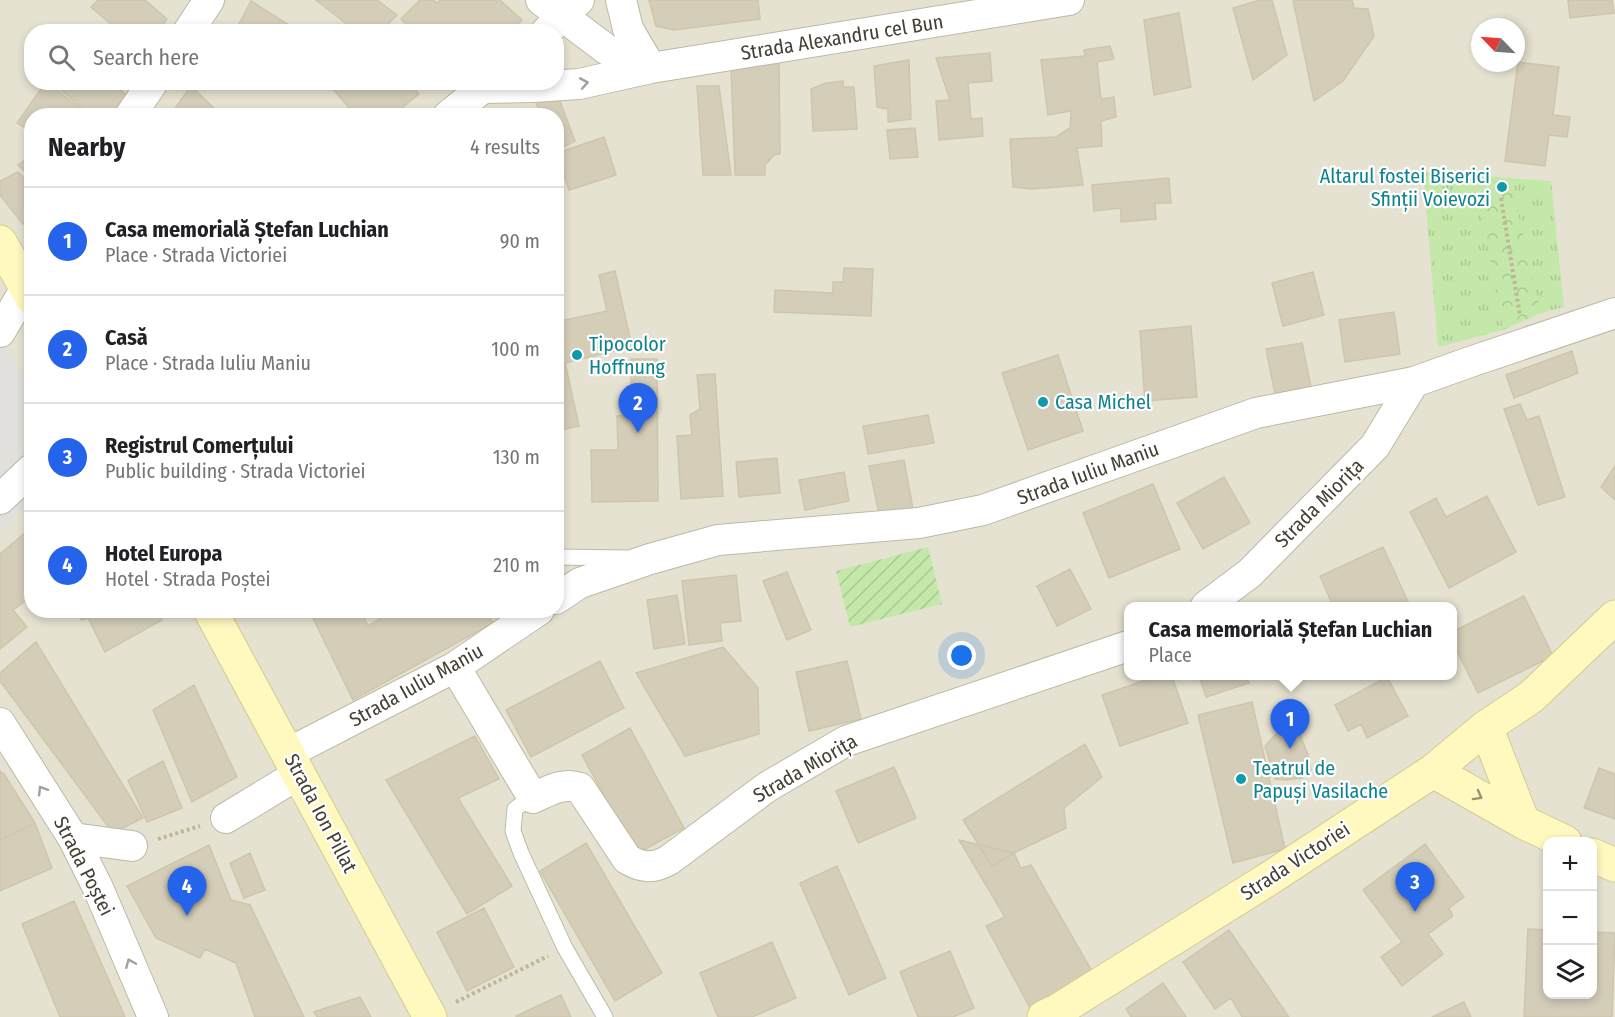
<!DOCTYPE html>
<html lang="en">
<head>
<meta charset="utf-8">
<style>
	body { margin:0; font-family:"Fira Sans Condensed",sans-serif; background:#f6f6f6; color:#202124 }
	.controls { position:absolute; right:18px; bottom:18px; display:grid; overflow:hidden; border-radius:12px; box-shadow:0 3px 9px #0003 }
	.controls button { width:54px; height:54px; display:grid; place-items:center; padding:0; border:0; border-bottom:2px solid #e0e0e0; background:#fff; color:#202124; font:30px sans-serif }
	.compass { position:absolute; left:1471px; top:18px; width:54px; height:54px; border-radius:50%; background:#fff; box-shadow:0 3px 9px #0003; rotate:295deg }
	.you { position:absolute; left:962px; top:656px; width:21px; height:21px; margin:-15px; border:4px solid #fff; border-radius:50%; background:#1a73e8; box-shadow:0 0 0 9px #1a73e833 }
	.badge { display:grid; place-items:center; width:39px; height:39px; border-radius:50%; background:#2563eb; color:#fff; font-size:20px; font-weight:700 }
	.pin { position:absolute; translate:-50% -50px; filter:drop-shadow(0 2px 3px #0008) }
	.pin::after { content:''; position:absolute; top:32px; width:21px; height:18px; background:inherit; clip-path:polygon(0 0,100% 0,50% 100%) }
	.popup { position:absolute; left:1124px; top:602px; width:333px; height:78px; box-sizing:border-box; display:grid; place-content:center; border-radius:12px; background:#fff; filter:drop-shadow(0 2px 4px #0005); font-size:20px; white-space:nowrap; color:#757577 }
	.popup b { font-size:22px; color:#202124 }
	.popup::after { content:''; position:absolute; left:50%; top:100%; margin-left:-12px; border:12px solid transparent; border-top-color:#fff }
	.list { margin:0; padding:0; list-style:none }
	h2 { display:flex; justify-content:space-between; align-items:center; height:78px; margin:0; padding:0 24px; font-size:26px }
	h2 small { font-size:20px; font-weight:400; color:#757577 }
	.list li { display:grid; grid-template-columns:39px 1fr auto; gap:18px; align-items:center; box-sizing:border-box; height:108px; padding:0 24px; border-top:2px solid #e0e0e0 }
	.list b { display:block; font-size:22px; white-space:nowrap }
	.list p { margin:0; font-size:20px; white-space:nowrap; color:#757577 }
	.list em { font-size:20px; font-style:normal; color:#757577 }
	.icon { flex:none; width:33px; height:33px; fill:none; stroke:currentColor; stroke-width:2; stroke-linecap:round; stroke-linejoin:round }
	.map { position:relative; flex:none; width:1615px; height:1017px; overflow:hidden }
	.search { position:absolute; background:#fff; box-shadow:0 3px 9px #0003; left:24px; top:24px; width:540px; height:66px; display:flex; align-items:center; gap:15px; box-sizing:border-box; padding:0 21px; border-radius:24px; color:#757577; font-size:22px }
	.panel { position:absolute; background:#fff; box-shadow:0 3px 9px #0003; left:24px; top:108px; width:540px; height:510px; border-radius:24px }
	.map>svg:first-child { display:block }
	.residential { fill:#e6e2d1; fill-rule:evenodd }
	.grass { fill:url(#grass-tufts) }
	.forest { fill:url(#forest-crowns) }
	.garden { fill:url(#garden-furrows) }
	.parking { fill:#e2e0dc }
	.building { fill:#d4cdb8; stroke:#cec6ab; stroke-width:1.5 }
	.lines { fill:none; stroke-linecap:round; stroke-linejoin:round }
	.lane-casing { stroke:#bdb9a5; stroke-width:17 }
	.street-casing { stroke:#bdb9a5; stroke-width:32 }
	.secondary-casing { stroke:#d4cb91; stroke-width:35 }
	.path { stroke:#bfb796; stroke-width:4; stroke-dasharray:3 3; stroke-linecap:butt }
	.lane { stroke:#fff; stroke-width:15 }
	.street { stroke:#fff; stroke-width:30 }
	.secondary { stroke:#fff9c0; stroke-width:33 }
	.oneway { stroke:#a2a099 }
	.oneway2 { stroke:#989372 }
	.culture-dot { fill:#0f9aa8; stroke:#fff; stroke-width:2 }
	.labels { text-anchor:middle; stroke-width:4.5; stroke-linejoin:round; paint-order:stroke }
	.street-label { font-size:20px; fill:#444033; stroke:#fff }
	.culture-label { font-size:20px; fill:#0d838f; stroke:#fff; text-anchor:start }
</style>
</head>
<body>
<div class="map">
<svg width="1615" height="1017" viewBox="0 0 1615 1017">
	<defs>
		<pattern id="grass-tufts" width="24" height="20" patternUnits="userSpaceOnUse" patternTransform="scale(1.5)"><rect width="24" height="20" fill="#c3e8aa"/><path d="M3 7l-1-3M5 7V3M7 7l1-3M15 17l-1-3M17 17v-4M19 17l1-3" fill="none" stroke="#a9c893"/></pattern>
		<pattern id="forest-crowns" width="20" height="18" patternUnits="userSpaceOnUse" patternTransform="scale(1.5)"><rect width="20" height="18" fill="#c3e8aa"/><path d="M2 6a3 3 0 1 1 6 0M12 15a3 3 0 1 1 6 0" fill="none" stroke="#a9c893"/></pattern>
		<pattern id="garden-furrows" width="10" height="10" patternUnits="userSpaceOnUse" patternTransform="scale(1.5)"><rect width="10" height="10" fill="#c3e8aa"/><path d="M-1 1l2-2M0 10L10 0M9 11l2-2" fill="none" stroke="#a9c893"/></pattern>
	</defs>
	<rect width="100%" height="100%" fill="#f2f0e3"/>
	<!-- residential -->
	<path class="residential" d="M0,0h1615v1017h-1615zM1480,27h36v36h-36zM32,32h524v50h-524zM32,116h524v494h-524zM1128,606h324v70h-324zM1548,842h44v152h-44z"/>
	<!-- grass -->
	<path class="grass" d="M1423,172l128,9 13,126 -23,6 -38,17 -65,17z"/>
	<!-- forest -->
	<path class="forest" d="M1510,177l31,136 -38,17 -26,-143z"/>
	<!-- garden -->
	<path class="garden" d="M928,547l14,57 -92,23 -14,-56z"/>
	<!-- parking -->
	<path class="parking" d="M0,340l10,12 22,43 -1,104 -31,34z"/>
	<!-- building -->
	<path class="building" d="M98,0h47l22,19 -9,13h-38l-29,-25z
		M316,0h61l20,15 -17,17h-23z
		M420,0h12l6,3 2,-3h60l22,20 -11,12h-97l-13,-13z
		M649,0h109l2,19 -86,11 -18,-4z
		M1260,0h12l15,55 -34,25 -20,-72z
		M1293,0h59l2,8 14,1 6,27 -31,45 -29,20z
		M1568,0h44l2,13 -44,5z
		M251,1l49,31h-65z
		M1179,13l12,74 -37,8 -10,-75z
		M1110,46l4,13 -17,3 4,37 13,-2 2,20 -15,4 1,25 -25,2 6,37 -52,4 -18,-2 -3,-48 46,-2 14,-9 1,-17 -23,4 -7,-55 44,-4 -1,-6z
		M990,53l2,28 -24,2 3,36 11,-1 1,18 -44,4 -3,-39 14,-1 -14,-42z
		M779,60l1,94 -6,1 -9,10v10h-30l-4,-109z
		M909,60l2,59 -23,3v-13l-11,-2 -3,-41z
		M1518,62l41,5 -6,48 17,2 -3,20 -18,-2 -4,31 -40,-5z
		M843,81v6h11l3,42 -44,2 -2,-42 15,-6z
		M46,82h1l42,34h-57v16l-15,-9z
		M63,82h47l16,13 -13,21h-22l-31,-27z
		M341,82h75l-5,4 8,8 -27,22h-36l-23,-27z
		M191,86l31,30h-46l-3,-5z
		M697,86h22l12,89h-28z
		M556,91l19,50 -19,10v-35h-15l-6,-16z
		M915,128l3,29 -28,2 -3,-29z
		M604,137l12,38 -47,15 -12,-37z
		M32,155v23l-14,-13z
		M18,172l14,13v34l-9,5 -23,-29v-14z
		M1169,178l2,25h-16l1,16 -35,3v-14l-27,3 -2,-26z
		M556,235l7,26 -7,1z
		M844,268l29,1 -2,47 -97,-4 1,-22 58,3v-11h10z
		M615,271l17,76 -67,16 14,63 -23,5v-109l51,-11 -8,-36z
		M1313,272l11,43 -41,11 -11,-43z
		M1394,312l6,42 -55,8 -6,-42z
		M1191,326l6,71 -52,4 -5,-70z
		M1302,343l9,44 -36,7 -9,-45z
		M1572,351l6,22 -64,25 -8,-23z
		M1058,355l25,76 -55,19 -26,-77z
		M631,359h26l1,142 -66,1 -1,-52h27l-1,-34 14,-1z
		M715,374l8,122 -42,3 -4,-63 15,-1 -2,-20 10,-6 -3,-34z
		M1520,404l7,16 12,-4 26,81 -27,8 -34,-96z
		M928,415l6,28 -66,11 -5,-28z
		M777,458l3,35 -41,4 -3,-35z
		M904,460l10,54 -34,5 -11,-53z
		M1615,466v34l-14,-13z
		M844,472l5,29 -44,9 -6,-30z
		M1224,477l26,46 -47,26 -26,-46z
		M1153,484l27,65 -71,29 -26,-65z
		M1487,496l29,56 -67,36 -39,-76 26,-14 10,19z
		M32,527v69l-19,14 14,17 -27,22v-95z
		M1383,547l27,59h-77l-13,-30z
		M1070,569l21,40 -34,17 -20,-40z
		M787,572l24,58 -24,10 -24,-59z
		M736,575l5,46 -21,2 2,18 -33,4 -7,-64z
		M677,595l8,49 -31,5 -7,-49z
		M1524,596l29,60 -75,37 -26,-52v-9z
		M76,610h81l5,10 -57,32 -17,-34 -6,2z
		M309,610h52l7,16 26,-16h90l9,13 -140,77z
		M36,642l107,176 -30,15 -113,-152v-8z
		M723,647l35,41 1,46 -74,22 -49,-83z
		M600,661l24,47 -93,49 -25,-47z
		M847,661l14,58 -52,12 -13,-59z
		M1158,676h14l16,47 -68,23 -18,-51z
		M1199,676h47l3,7 -43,14z
		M1387,677l21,39 -41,22 -6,-14 -13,7 -13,-26z
		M194,685l43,92 -45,25 -39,-92z
		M1252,702l33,147 -52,14 -35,-148z
		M1293,716l16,42 2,12 -9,8 -17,2 -10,-1 -10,-33z
		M630,728l54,100 -48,26 -54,-99z
		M475,736l24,43 -41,19 54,88 -45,28 -81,-134z
		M1085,744l17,33 -38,31 2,20 -52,25 -22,13 -29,-46z
		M163,761l19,47 -35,14 -19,-42z
		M894,767l22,51 -58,25 -22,-52z
		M1599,768l16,6v45l-31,-11z
		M0,771l4,3 31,49 -35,17z
		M35,823l17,45 -52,23v-51z
		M959,840l55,13 7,15 10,-3 62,108 -63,35 -44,-82 19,-9z
		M586,843l76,130 -47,28 -75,-130z
		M1425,844l39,53 -15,11 4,8 -25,18 15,20 -41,32 -21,-29 21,-15 -39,-52z
		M209,845l22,55 19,5 54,112h-49l-19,-54 -31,-14 -5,9 -44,-20 -29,-52z
		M250,853l15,37 -21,8 -14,-35z
		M837,866l49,112 -37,17 -49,-112z
		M74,901l51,116h-65l-38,-93z
		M484,908l30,59 -47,24 -30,-59z
		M1528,929l20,1v64h44v-62l23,1 -3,84h-88z
		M1229,930l60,87h-47l-11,-19 -16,11 -32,-47z
		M772,942l24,56 -44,19h-34l-18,-44z
		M950,951l24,57 -21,9h-35l-18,-45z
		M1163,983l23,34h-55l-5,-8z
		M561,995l10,22h-55v-1z
		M360,997l11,20h-54l-3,-5z
		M1464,1002l7,15h-39z"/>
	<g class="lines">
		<!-- lane casing -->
		<g class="lane-casing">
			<path id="lane" d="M556,557l70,1
				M533,798l-10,5 -8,6 -2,22 8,22 44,95 40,69"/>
		</g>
		<!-- street casing -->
		<g class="street-casing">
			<path id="street" d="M541,0l65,49 14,8 31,11 418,-68
				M188,32l21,-32
				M546,32l33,-32
				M484,88l49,-1 46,-3 72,-16 -23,-39 -7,-29
				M130,116l23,-34
				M448,116l42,-34
				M0,332l32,-54
				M0,499l32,-30
				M556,599l24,-16 70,-24 68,-19 201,-17 64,-13 273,-97 158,-31 56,-20 145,-49
				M1206,606l44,-33 125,-127 39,-64
				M455,667l78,131c16,-7 30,-16 47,-10l47,71c15,9 27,10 42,1l98,-73 79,-46 282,-95
				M0,723l73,115 25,50 55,129
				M288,753l167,-86 84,-57
				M226,818l73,-44
				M73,838l59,8"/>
		</g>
		<!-- secondary casing -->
		<g class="secondary-casing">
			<path id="secondary" d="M0,242l32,56
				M210,610l220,407
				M1486,727l37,95
				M1433,771l90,51 42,20
				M1592,855l23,10
				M1044,1017l13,-6 213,-133 163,-107 53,-44 45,-30 84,-80"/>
		</g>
		<!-- path -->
		<path class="path" d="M1501,198l19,118
			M158,839l42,-13
			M456,1002l92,-46"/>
		<!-- lane -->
		<use href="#lane" class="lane"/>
		<!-- street -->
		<use href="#street" class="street"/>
		<!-- secondary -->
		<use href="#secondary" class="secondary"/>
	</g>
	<!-- one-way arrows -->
	<defs><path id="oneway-chevron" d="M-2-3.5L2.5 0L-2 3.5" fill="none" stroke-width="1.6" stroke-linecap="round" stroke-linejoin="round" transform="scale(1.5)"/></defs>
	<g class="oneway">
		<use href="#oneway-chevron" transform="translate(584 83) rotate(-10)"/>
		<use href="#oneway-chevron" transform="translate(42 790) rotate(-122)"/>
		<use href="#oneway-chevron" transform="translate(130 963) rotate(-113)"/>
	</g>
	<use class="oneway2" href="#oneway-chevron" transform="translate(1478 796) rotate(29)"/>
	<!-- markers -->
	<g class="culture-dot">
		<circle cx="1502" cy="187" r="6"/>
		<circle cx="577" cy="355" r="6"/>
		<circle cx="1043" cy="402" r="6"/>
		<circle cx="1241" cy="779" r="6"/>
	</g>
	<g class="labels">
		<!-- street labels -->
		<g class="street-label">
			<text transform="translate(842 37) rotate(-9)" y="7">Strada Alexandru cel Bun</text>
			<text transform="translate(1088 473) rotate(-20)" y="7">Strada Iuliu Maniu</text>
			<text transform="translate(1319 503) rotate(-45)" y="7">Strada Miorița</text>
			<text transform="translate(416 685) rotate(-29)" y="7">Strada Iuliu Maniu</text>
			<text transform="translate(805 768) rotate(-30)" y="7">Strada Miorița</text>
			<text transform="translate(321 813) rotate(62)" y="7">Strada Ion Pillat</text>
			<text transform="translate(1295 861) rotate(-33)" y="7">Strada Victoriei</text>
			<text transform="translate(84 866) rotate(63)" y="7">Strada Poștei</text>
		</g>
		<!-- culture labels -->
		<g class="culture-label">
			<text x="1490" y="183" text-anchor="end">Altarul fostei Biserici<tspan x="1490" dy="23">Sfinții Voievozi</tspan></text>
			<text x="589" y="351">Tipocolor<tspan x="589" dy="23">Hoffnung</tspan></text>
			<text x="1055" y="409">Casa Michel</text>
			<text x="1253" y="775">Teatrul de<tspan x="1253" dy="23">Papuși Vasilache</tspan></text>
		</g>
	</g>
</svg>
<div class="controls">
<button>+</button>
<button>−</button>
<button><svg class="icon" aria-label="layers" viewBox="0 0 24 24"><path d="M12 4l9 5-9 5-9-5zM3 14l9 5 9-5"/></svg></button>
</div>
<svg class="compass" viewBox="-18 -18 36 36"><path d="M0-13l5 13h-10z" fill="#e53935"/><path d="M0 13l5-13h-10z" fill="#757577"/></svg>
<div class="you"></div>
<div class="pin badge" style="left:1290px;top:749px">1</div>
<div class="popup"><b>Casa memorială Ștefan Luchian</b>Place</div>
<div class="pin badge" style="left:638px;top:433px">2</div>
<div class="pin badge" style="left:1415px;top:912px">3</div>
<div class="pin badge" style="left:187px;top:916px">4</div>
<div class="search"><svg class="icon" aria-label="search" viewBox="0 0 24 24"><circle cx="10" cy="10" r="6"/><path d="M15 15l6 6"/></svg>Search here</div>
<section class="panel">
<h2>Nearby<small>4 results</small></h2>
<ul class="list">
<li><span class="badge">1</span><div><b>Casa memorială Ștefan Luchian</b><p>Place · Strada Victoriei</p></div><em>90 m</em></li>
<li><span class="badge">2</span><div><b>Casă</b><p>Place · Strada Iuliu Maniu</p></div><em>100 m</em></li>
<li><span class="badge">3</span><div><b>Registrul Comerțului</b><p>Public building · Strada Victoriei</p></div><em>130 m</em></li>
<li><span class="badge">4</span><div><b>Hotel Europa</b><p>Hotel · Strada Poștei</p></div><em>210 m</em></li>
</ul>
</section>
</div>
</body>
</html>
